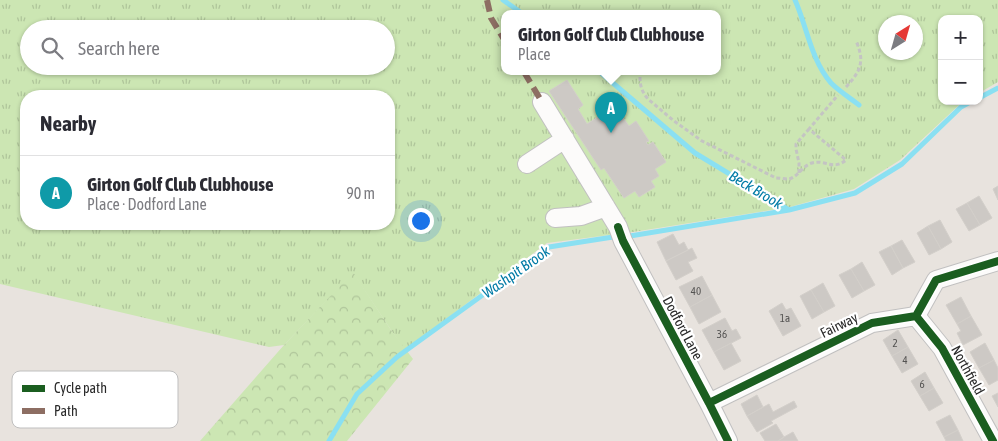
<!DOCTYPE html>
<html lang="en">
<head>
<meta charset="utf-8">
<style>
	body { margin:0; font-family:"Asap Condensed",sans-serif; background:#f2f2f3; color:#2b2b33 }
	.controls { position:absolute; right:15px; top:15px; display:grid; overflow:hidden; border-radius:10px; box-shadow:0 1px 4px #0004 }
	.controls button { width:45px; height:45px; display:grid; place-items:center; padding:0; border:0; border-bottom:1px solid #e1e1e2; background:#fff; color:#2b2b33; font:25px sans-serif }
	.compass { position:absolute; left:878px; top:15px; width:45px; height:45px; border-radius:50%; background:#fff; box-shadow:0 1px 4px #0004; rotate:37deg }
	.you { position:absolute; left:420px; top:220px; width:18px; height:18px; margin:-12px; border:4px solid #fff; border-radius:50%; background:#1a73e8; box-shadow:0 0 0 8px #1a73e833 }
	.badge { display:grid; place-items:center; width:32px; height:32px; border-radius:50%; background:#1a73e8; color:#fff; font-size:16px; font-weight:700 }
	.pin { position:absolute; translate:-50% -41px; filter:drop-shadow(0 1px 2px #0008) }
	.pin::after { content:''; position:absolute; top:26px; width:18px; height:15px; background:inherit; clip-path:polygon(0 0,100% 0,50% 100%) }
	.popup { position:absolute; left:501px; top:10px; width:220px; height:65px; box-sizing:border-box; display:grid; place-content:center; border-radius:10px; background:#fff; filter:drop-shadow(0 1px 4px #0005); font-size:16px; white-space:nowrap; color:#7c7c81 }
	.popup b { font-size:19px; color:#2b2b33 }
	.popup::after { content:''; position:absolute; left:50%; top:100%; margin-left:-10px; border:10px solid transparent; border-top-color:#fff }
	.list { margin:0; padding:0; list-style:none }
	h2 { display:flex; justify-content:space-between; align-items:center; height:65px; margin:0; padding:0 20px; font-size:21px }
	h2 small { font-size:16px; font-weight:400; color:#7c7c81 }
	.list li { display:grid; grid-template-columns:32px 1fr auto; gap:15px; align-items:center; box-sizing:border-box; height:75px; padding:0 20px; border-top:1px solid #e1e1e2 }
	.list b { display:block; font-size:19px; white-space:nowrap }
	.list p { margin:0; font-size:16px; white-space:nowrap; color:#7c7c81 }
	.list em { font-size:16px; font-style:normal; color:#7c7c81 }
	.icon { flex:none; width:28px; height:28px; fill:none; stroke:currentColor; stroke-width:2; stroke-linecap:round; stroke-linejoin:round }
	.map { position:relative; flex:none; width:998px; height:441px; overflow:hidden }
	.search { position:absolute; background:#fff; box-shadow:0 1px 4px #0004; left:20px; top:20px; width:375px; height:55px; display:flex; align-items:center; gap:12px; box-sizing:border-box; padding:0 18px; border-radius:28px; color:#7c7c81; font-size:19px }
	.panel { position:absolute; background:#fff; box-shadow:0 1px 4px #0004; left:20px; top:90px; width:375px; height:140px; border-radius:20px }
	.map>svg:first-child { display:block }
	.grass { fill:url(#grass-tufts); fill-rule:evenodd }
	.forest { fill:url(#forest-crowns) }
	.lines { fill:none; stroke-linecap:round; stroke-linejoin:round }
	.stream { stroke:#8ae0f2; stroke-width:5 }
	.building { fill:#cdc9c5; stroke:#d3cfca }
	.minor-casing { stroke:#c1c0c0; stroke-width:20 }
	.path { stroke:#c4c4c3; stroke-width:3; stroke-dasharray:4 2.5; stroke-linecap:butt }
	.minor { stroke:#fcfbfa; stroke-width:18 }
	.quiet { stroke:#8d6e63; stroke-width:6; stroke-dasharray:12 6; stroke-linecap:butt }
	.cycleway-casing { stroke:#fff; stroke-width:11 }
	.cycleway { stroke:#1b5e20; stroke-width:8 }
	.labels { text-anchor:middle; stroke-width:4.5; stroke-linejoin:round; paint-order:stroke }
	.number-label { font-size:11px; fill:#545352 }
	.street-label { font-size:14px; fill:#292929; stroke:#fff }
	.water-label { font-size:15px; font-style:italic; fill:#007ba6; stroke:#fff }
	.key { fill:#fff; stroke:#bfbfbf; stroke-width:1 }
	.key-label { font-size:14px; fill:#292929 }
</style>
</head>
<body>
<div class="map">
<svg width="998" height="441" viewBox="0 0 998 441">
	<defs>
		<pattern id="grass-tufts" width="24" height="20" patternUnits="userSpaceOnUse" patternTransform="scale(1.25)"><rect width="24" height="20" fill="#cce6b3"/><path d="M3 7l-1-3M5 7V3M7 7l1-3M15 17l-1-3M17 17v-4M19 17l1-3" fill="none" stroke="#afc59a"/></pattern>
		<pattern id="forest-crowns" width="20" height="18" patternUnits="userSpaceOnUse" patternTransform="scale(1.25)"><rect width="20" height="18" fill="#cce6b3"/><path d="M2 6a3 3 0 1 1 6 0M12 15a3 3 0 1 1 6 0" fill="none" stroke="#afc59a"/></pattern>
	</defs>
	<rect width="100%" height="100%" fill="#e8e3de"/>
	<!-- grass -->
	<path class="grass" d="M0,0h998v82l-19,11v-74h-37v82h23l-7,5 -58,54 -46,29 -64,18 -157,25 -86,11 -142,107 -14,-20 -38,-57 -69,72 -15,2 -269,-63zM505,14h212v58h-212zM886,22h30v30h-30zM29,29h357v37h-357zM26,96h363v128h-363z"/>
	<!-- forest -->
	<path class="forest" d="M353,272l38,58 22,29 -66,82h-147l84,-96z"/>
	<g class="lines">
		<!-- stream -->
		<path class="stream" d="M503,0l20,14
			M795,0c12,27 16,60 36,83 8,8 19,15 28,22
			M600,72l95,81 94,57 66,-17 47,-29 59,-57 11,-6
			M979,98l19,-10
			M329,441l28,-47 40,-37 152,-110 64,-10 17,-1 159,-26"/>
	</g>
	<!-- building -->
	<path class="building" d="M567,80l16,25 -5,4 9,15 28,-18 14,20 7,-5 13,20 -3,1 2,3 5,-3 13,20 -11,7 4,7 -8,5 4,6 -16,10 -4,-6 -11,7 -20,-30 -3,2 -52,-79z
		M998,186v14l-5,-11z
		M979,196l13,22 -12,7 -13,-22z
		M967,203l13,22 -11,6 -13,-22z
		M940,220l12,22 -11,7 -13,-23z
		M928,226l13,23 -12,6 -12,-22z
		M673,234l6,11 5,-3 4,8 -22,11 -9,-19z
		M902,240l13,22 -12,6 -12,-22z
		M891,246l12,22 -11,7 -13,-23z
		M692,248l5,10 -9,4 5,9 -17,9 -10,-19z
		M862,262l13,23 -11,6 -13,-22z
		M851,269l13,22 -12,7 -13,-23z
		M702,276l10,19 -22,12 -11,-20z
		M823,283l12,23 -11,6 -13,-22z
		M811,290l13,22 -12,7 -12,-23z
		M712,295l9,17 -22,12 -9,-17z
		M961,297l10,19 -14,8 -11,-19z
		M782,303l4,7 5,-2 10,18 -18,10 -14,-25z
		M971,316l11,19 -19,10 -6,-12 4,-2 -4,-7z
		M725,318l7,13 4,-2 5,9 -27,14 -12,-22z
		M898,330l10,17 -16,9 -9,-16z
		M731,343l10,18 -17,9 -10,-18z
		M985,343l9,17 -15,8 -9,-16z
		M908,347l10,17 -16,9 -10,-17z
		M994,360l4,8v12l-9,5 -10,-17z
		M925,372l9,16 -14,8 -9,-15z
		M934,388l9,15 -14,8 -9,-15z
		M998,393v14l-6,-11z
		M757,395l6,12 -16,9 -6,-12z
		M794,401l3,6 -26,14 2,2 -16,9 -10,-16 22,-12 4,8z
		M950,415l8,15 -14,7 -8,-15z
		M776,424l8,13 -6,4h-13l-5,-8z
		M958,430l5,11h-17l-2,-4z
		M793,432l5,9h-20l6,-4z"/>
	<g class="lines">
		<!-- minor casing -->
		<g class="minor-casing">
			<path id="minor" d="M542,102l76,125 5,14 86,162 19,38
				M527,164l38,-25
				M555,218l26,-2 25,-9
				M916,316l26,32 51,93
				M709,403l163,-80 44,-7 20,-36 62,-19"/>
		</g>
		<!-- path -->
		<path class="path" d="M640,77c0,9 2,15 8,22l26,22 28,20 74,37c4,0 9,1 13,1 9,-2 13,-13 23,-16 13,-4 21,8 34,-3l-37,-31 29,-34
			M846,87c15,-16 19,-26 10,-46
			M799,173v-10l-3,-14v-5l13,-15"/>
		<!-- minor -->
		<use href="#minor" class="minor"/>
		<!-- quiet -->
		<path class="quiet" d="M487,0l4,18 14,23
			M524,72l18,30"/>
		<!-- cycleway casing -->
		<g class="cycleway-casing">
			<path id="cycleway" d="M618,227l5,14 86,162 19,38
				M916,316l26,32 51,93
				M709,403l163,-80 44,-7 20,-36 62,-19"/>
		</g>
		<!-- cycleway -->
		<use href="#cycleway" class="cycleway"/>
	</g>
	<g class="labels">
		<!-- number labels -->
		<g class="number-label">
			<text x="696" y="295">40</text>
			<text x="785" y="322">1a</text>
			<text x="722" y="338">36</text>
			<text x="895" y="347">2</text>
			<text x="905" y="364">4</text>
			<text x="922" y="388">6</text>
		</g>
		<!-- street labels -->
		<g class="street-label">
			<text transform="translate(839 325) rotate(-26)" y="5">Fairway</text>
			<text transform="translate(683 328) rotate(62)" y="5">Dodford Lane</text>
			<text transform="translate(968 370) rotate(61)" y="5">Northfield</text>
		</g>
		<!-- water labels -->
		<g class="water-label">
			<text transform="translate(756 190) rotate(31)" y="5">Beck Brook</text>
			<text transform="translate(516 272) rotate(-35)" y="5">Washpit Brook</text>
		</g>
	</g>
	<!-- legend -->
	<rect x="12" y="371" width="166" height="57" rx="8" class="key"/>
	<rect x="22" y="385" width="23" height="7" fill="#1b5e20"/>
	<rect x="22" y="408" width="23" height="6" fill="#8d6e63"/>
	<g class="key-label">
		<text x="54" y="393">Cycle path</text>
		<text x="54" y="416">Path</text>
	</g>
</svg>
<div class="controls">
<button>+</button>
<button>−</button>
</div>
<svg class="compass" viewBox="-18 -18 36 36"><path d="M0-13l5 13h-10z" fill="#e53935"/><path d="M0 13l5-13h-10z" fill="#7c7c81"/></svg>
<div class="you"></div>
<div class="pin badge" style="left:611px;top:133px;background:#0f9aa8">A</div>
<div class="popup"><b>Girton Golf Club Clubhouse</b>Place</div>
<div class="search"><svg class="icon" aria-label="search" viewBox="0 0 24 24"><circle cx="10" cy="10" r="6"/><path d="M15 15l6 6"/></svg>Search here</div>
<section class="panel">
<h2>Nearby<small></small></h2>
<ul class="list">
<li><span class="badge" style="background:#0f9aa8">A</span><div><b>Girton Golf Club Clubhouse</b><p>Place · Dodford Lane</p></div><em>90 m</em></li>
</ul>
</section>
</div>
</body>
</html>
